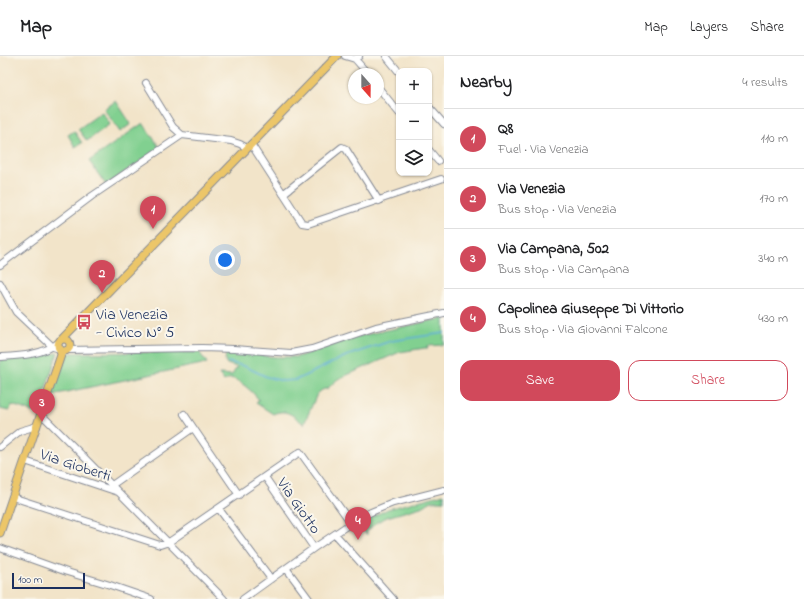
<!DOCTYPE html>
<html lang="en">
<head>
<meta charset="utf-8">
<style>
	body { margin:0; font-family:"Indie Flower",sans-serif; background:#f2f2f2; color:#202124 }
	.controls { position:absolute; right:12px; top:12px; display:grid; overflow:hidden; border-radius:8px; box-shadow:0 1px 3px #0004 }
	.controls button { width:36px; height:36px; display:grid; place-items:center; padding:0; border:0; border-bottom:1px solid #e0e0e0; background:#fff; color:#202124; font:20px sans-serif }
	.compass { position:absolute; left:348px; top:12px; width:36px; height:36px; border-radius:50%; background:#fff; box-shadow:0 1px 3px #0004; rotate:159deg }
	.scale { position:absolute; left:12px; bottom:10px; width:73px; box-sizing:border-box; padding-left:4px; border:2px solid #1b2f5e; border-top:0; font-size:11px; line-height:14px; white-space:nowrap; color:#1b2f5e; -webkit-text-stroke:3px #fbf7ec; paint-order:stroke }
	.you { position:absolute; left:225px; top:204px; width:14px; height:14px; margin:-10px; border:3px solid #fff; border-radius:50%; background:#1a73e8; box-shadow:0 0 0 6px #1a73e833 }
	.badge { display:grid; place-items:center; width:26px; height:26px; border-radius:50%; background:#d1495b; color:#fff; font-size:13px; font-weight:700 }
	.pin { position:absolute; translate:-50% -33px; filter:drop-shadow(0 1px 2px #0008) }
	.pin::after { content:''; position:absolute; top:21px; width:14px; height:12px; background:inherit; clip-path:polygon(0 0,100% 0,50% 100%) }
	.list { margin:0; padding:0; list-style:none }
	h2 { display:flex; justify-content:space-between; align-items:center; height:52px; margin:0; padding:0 16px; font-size:17px }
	h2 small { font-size:13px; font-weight:400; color:#757577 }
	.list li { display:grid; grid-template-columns:26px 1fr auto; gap:12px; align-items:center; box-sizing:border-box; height:60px; padding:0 16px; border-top:1px solid #e0e0e0 }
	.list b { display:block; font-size:15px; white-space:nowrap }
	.list p { margin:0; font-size:13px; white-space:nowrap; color:#757577 }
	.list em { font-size:13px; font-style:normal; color:#757577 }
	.actions { display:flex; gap:8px; padding:12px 16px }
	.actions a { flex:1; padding:9px 0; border:1px solid #d1495b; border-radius:12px; text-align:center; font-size:14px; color:#d1495b }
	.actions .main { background:#d1495b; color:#fff }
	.icon { flex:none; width:22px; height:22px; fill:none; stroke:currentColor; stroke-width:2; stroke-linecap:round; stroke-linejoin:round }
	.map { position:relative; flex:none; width:444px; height:543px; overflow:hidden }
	header { display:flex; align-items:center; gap:24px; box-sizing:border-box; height:56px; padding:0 20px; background:#fff; border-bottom:1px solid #e0e0e0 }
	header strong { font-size:19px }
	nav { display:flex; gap:22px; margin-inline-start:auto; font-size:14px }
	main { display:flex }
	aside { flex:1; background:#fff }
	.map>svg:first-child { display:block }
	.green { fill:#81d090; stroke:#4e8077 }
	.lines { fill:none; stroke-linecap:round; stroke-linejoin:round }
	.stream { stroke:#5faed9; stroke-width:1.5 }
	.minor-casing { stroke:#868a94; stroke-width:8 }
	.major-casing { stroke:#868a94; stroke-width:9 }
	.minor { stroke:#fff; stroke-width:6 }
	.major { stroke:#ecc669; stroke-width:7 }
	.labels { text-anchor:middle; stroke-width:4; stroke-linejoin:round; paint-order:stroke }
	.poi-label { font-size:16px; fill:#1b2f5e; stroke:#fbf7ec; text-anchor:start }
	.street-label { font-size:16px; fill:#1b2f5e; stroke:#fbf7ec }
</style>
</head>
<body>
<header>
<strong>Map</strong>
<nav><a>Map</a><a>Layers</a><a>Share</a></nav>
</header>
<main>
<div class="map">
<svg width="444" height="543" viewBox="0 0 444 543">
	<rect width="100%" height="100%" fill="#fbf7ec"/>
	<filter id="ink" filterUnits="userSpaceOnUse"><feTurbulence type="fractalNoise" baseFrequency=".025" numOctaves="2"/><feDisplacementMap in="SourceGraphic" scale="8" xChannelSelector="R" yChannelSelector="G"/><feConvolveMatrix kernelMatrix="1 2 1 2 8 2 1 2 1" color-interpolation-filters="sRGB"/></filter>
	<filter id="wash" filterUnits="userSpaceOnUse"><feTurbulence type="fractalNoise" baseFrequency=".012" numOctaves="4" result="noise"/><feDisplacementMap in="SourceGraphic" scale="16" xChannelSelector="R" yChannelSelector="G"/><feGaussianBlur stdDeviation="0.9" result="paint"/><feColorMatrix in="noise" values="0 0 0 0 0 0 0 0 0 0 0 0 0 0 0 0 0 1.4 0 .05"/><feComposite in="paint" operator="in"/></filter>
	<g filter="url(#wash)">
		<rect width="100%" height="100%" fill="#f2e4c9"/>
		<!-- green -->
		<path class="green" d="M116,45l15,23 -11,8 -16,-23z
			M102,56l8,12 -23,17 -9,-12z
			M143,67l17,25 -54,37 -17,-24z
			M74,75l8,12 -7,4 -7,-12z
			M444,262v27l-17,1 1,2h-3l-25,4 -62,27 -10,9 -6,2 -5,4 -13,30c-11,-8 -17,-16 -31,-10l-17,-11 3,-3c-5,-7 -20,-21 -29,-22l-6,3 -5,-7 13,1 5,-8 -10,-3 -2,-3 1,-9 50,5h21l58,-20z
			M199,296l8,11 -155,32 15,-42z
			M58,297l-19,54h-4l-2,5 -21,-7 -3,6 -9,-2v-49z
			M444,438v7h-12l-11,6 -34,10 -10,5 -10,9v4l-10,-11 31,-15z"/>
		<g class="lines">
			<!-- stream -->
			<path class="stream" d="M228,306l16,4 23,11 16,4 13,-1 50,-24 45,-15 53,-8"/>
		</g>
	</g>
	<g filter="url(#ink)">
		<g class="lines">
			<!-- minor casing -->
			<g class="minor-casing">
				<path id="minor" d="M345,0l10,3 4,-3
					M386,0l13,16
					M355,3l13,15
					M146,27l27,44 9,8 49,6 9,3 7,4
					M378,31l21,26
					M429,51l15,17
					M251,88l51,79 6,1 133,-45
					M429,94l9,11
					M283,138l59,-47 4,2 33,52
					M0,209l92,-69 90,-61
					M0,227l16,29 37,35 7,2
					M67,294l135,-2 32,1 57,4 21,-4 64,-22 68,-14
					M0,301c19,-1 44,-2 59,-15
					M41,358l37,37 146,148
					M184,358l55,81
					M0,391l20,-16 17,-5
					M25,405l93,31
					M265,421l49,71
					M112,429l81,-57
					M12,441l148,48 9,-3 131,-90 51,71
					M219,453l52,70
					M335,478l58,65
					M0,492l67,24 43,13 41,14
					M286,512l23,31
					M243,543l71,-51 37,-25 20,-11 22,-9 51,-13"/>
			</g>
			<!-- major casing -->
			<g class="major-casing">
				<path id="major" d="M62,283l275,-283
					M58 289a6 6 0 1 1 12 0a6 6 0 1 1-12 0Z
					M0,477l61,-178 -1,-6"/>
			</g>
			<!-- minor -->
			<use href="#minor" class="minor"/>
			<!-- major -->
			<use href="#major" class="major"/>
		</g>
	</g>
	<!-- icons -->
	<defs>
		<g id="bus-bare" transform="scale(1.2)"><path d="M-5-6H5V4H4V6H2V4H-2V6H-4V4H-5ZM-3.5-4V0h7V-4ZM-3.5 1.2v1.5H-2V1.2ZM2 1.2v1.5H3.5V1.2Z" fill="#d1495b" stroke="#fbf7ec" stroke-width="2.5" paint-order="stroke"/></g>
	</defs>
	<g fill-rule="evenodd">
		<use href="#bus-bare" x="84" y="266"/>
	</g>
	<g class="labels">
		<!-- poi labels -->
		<g class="poi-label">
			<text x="96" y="263">Via Venezia<tspan x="96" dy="18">- Civico N° 5</tspan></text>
		</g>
		<!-- street labels -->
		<g class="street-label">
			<text transform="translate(76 408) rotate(18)" y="6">Via Gioberti</text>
			<text transform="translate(300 449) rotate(55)" y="6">Via Giotto</text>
		</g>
	</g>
</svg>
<div class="controls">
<button>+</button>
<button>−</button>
<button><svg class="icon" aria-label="layers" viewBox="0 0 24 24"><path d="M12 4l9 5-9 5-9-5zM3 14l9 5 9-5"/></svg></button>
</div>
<svg class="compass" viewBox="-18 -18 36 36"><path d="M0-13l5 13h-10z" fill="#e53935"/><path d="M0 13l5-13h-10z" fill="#757577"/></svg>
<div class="scale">100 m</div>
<div class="you"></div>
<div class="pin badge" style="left:153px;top:173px">1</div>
<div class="pin badge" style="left:102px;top:237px">2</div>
<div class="pin badge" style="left:42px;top:366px">3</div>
<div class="pin badge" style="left:358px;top:484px">4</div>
</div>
<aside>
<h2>Nearby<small>4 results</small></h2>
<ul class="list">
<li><span class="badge">1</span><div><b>Q8</b><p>Fuel · Via Venezia</p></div><em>110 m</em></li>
<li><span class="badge">2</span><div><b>Via Venezia</b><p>Bus stop · Via Venezia</p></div><em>170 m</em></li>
<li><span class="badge">3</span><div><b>Via Campana, 502</b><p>Bus stop · Via Campana</p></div><em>340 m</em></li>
<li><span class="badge">4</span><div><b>Capolinea Giuseppe Di Vittorio</b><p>Bus stop · Via Giovanni Falcone</p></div><em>430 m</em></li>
</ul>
<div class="actions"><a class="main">Save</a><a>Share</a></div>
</aside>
</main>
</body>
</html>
